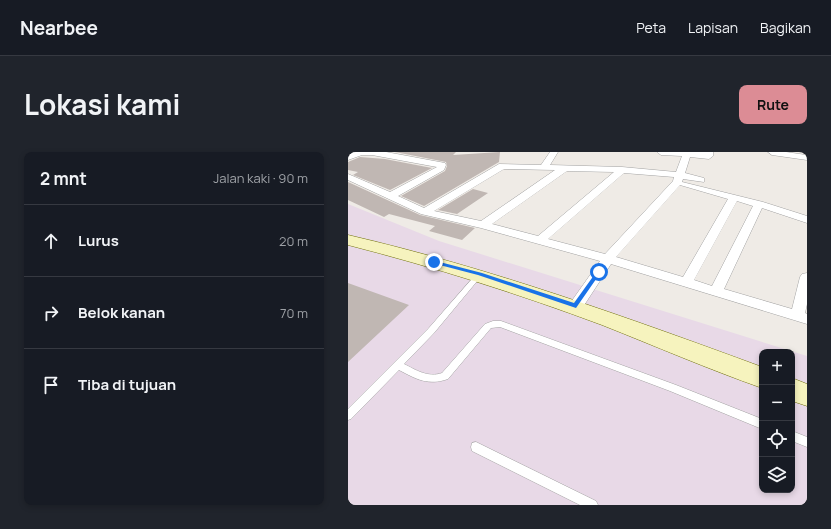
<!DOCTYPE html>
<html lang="id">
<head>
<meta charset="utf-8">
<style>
	body { margin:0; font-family:Manrope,sans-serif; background:#20242c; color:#f1f3f6 }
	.controls { position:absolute; right:12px; bottom:12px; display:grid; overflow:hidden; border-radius:8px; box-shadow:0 2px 6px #0003 }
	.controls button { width:36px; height:36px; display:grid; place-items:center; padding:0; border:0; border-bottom:1px solid #363941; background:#171b24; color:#f1f3f6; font:20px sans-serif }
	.stop { position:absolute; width:12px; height:12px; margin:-9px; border:3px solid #1a73e8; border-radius:50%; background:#fff }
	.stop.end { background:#1a73e8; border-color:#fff; box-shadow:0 1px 4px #0008 }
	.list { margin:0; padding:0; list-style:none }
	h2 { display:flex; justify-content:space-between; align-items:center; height:52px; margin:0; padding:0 16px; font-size:17px }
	h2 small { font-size:13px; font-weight:400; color:#9ea1a6 }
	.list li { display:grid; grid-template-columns:26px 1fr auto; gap:12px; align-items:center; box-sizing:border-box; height:72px; padding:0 16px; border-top:1px solid #363941 }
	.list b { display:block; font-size:15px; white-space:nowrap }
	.list em { font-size:13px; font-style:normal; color:#9ea1a6 }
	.icon { flex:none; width:22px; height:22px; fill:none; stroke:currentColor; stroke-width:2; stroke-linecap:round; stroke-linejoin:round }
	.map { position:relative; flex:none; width:459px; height:353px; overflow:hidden; border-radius:8px }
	header { display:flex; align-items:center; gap:24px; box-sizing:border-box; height:56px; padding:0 20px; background:#171b24; border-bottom:1px solid #363941 }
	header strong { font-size:19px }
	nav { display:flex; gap:22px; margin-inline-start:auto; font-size:14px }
	.intro { display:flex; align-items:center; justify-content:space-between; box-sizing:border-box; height:96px; padding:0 24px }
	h1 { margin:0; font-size:28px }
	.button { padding:10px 18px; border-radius:8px; background:#dc8c95; color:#111; font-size:14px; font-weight:700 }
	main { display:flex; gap:24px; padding:0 24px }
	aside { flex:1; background:#171b24; border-radius:8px; box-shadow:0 2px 6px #0003 }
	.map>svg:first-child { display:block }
	.industrial { fill:#e8d9e7; fill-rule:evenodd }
	.building { fill:#c0b7b3 }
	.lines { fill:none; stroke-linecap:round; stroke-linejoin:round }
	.service-casing { stroke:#a3a3a3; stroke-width:1 }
	.minor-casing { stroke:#a3a3a3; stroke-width:1 }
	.secondary-casing { stroke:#70710c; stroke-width:1 }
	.service { fill:#fff; fill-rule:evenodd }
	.minor { fill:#fff; fill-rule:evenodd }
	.secondary { fill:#f6f3be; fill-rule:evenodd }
	.route { fill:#1a73e8 }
</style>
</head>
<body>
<header>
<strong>Nearbee</strong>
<nav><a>Peta</a><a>Lapisan</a><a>Bagikan</a></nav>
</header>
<div class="intro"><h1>Lokasi kami</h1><a class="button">Rute</a></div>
<main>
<aside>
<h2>2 mnt<small>Jalan kaki · 90 m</small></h2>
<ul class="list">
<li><svg class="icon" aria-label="ahead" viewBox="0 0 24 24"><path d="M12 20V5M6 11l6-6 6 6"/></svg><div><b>Lurus</b></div><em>20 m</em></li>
<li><svg class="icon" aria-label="right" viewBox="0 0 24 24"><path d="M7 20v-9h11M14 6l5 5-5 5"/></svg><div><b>Belok kanan</b></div><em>70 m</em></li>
<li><svg class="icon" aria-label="arrive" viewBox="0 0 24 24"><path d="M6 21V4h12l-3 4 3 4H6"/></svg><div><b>Tiba di tujuan</b></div></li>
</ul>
</aside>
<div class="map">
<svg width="459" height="353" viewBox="0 0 459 353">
	<rect width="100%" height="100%" fill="#efebe6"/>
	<!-- industrial -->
	<path class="industrial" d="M0,52l91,37 368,115v149h-459zM414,200h30v138h-30z"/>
	<!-- building -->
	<path class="building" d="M47,0h61l-3,3 47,-3 -1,10 -75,44 -23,-10 44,-25 2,-5 -1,-4z
		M12,5l25,2 47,9 -42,22 -37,-15 5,-3 -10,-2v-8z
		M0,30l72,33 55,13 -13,12 -33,-9 6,-5 -46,-12 -5,3 -36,-17z
		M125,37l15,4 -31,21 -19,-4z
		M0,131l61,22 -61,57z"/>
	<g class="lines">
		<!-- service casing -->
		<g class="service-casing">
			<path id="service" d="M130,120h4l1,2 -49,59 -30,31c12,6 24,14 38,9l43,-49 8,-3h8l175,64 86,34v10l-92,-38 -170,-64 -9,1 -43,51c-20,7 -32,0 -49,-9l-48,49 -3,1v-11l80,-80z
				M444,279l15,6v10l-15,-6z
				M128,290l120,59 2,4h-18l-108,-54 -1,-4 1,-4z"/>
		</g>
		<!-- minor casing -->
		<g class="minor-casing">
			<path id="minor" d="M5,0h33l59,11 1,2 -2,5 -46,26 26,12 75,-44 42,1 9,-13h8l-8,13 72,2 54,5 6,-16 -21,-1 -4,-3h56v4l-4,3 -19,-2 -5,16 19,5v4l-21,-3 -1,3 81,20 44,14v7l-45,-15 -38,81 68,20 8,-32 2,-3 5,-1v31l-2,9 2,1v10l-196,-60 -30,46 -5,1 -5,-1 -2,-4 2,-4 29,-41 -119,-33 -60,-14 -73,-34v-6l42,18 47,-25 -65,-12h-10l-14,5v-6zM156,17l51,1 -74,51 -47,-10zM219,19l47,1 -76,64 -46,-12zM276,21l50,4 -1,4 -68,73 -57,-15zM332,33l48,14 -45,78 -67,-20zM389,49l16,5 -41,80 -18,-6z
				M420,0h18l20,3 1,5 -35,-5z"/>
		</g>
		<!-- secondary casing -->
		<g class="secondary-casing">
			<path id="secondary" d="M0,83c142,33 278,82 414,132v21c-54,-19 -107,-42 -160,-63 -83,-31 -168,-58 -254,-80z
				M444,226l15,6v22l-15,-5z"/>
		</g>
		<!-- service -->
		<use href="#service" class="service"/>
		<!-- minor -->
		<use href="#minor" class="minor"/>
		<!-- secondary -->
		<use href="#secondary" class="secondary"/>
	</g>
	<!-- route -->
	<path class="route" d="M84,108l50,13 92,30 23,-32 4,1 -25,36 -98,-33 -46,-12z"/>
</svg>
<div class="controls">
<button>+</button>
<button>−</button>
<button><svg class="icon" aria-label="locate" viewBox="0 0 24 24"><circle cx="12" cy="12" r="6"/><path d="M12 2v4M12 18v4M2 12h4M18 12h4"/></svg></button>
<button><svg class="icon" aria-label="layers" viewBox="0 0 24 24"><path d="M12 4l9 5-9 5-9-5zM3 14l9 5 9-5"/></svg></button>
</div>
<div class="stop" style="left:251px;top:120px"></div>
<div class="stop end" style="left:86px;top:110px"></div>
</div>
</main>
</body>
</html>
